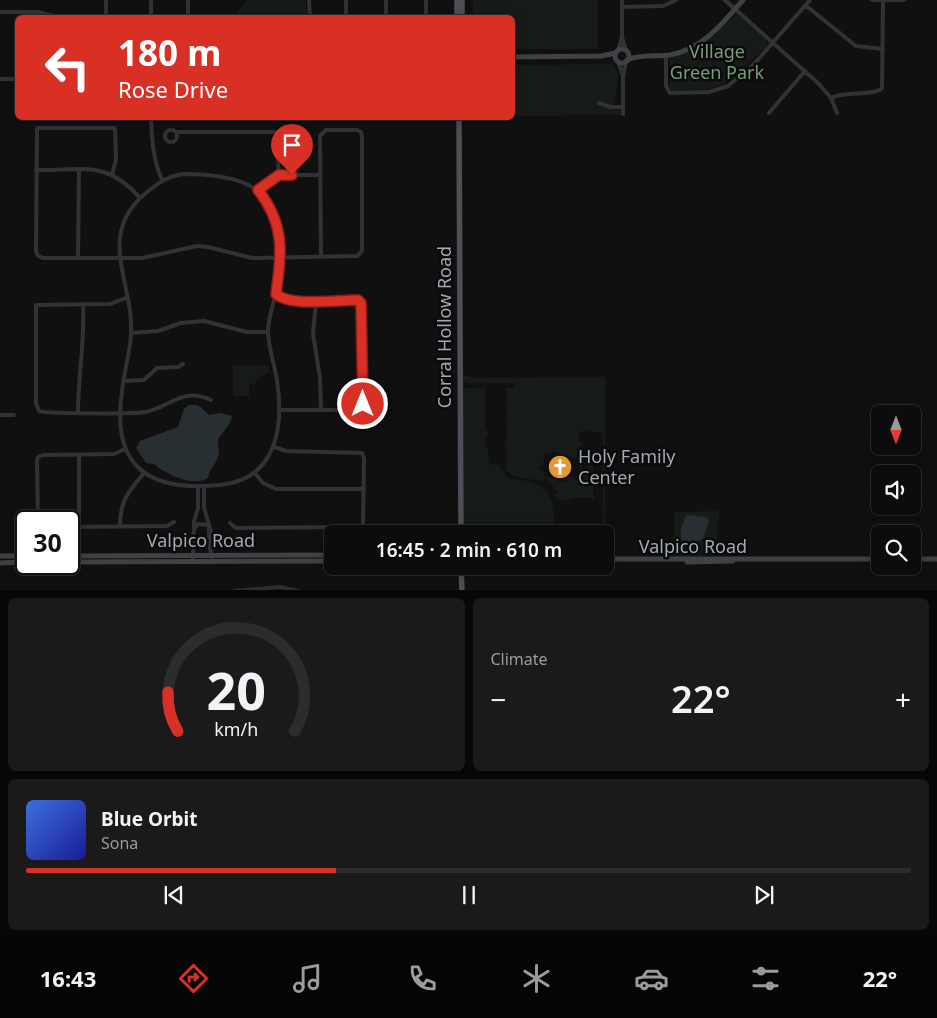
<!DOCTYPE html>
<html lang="en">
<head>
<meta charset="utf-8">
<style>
  body { margin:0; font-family:"Noto Sans",sans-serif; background:#1a1a1b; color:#f1f3f6; height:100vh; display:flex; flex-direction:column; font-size:19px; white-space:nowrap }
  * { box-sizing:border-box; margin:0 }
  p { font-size:16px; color:#9a9b9d }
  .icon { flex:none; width:28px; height:28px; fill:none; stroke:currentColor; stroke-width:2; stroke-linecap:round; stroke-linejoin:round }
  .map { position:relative; height:590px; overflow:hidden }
  .side { display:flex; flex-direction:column; gap:8px; padding:8px; background:#070707; flex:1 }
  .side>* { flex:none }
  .guide { position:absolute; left:15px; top:15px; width:500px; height:105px; border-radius:8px; box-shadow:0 2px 12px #0003,0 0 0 1px #2c2c2e; background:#d93025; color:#fff; overflow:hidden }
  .needle { width:32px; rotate:180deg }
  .fabs { position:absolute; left:871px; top:405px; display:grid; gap:10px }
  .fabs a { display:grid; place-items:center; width:50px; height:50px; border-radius:8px; background:#0c0c0d; box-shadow:0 2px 12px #0003,0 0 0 1px #2c2c2e; font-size:25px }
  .speed { position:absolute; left:15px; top:510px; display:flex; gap:10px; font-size:25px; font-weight:700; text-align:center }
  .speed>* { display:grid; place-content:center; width:65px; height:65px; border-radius:50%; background:#0c0c0d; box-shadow:0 2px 12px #0003,0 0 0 1px #2c2c2e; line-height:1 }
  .speed .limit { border:2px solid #111; border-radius:8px; background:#fff; color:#111 }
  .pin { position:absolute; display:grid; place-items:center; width:42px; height:42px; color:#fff; margin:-51px -21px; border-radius:50% 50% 50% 0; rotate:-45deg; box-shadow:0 0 5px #0007 }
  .pin .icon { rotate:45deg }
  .me { position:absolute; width:55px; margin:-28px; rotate:0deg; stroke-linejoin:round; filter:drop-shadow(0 0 4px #0008) }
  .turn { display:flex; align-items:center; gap:18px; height:105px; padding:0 20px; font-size:22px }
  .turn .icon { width:65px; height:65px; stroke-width:2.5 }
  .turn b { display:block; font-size:35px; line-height:42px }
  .big { font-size:38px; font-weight:600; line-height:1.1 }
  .side .card { flex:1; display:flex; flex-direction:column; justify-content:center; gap:8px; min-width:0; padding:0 18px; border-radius:8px; background:#1a1a1b }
  .side .dial { align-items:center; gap:0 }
  .dial svg { height:130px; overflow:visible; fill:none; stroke:#2c2c2e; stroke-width:7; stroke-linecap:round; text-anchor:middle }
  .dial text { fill:#f1f3f6; stroke:none }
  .song { display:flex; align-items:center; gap:15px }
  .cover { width:60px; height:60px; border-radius:8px; background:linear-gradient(135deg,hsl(220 70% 55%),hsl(240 70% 35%)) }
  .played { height:5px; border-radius:2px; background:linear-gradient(90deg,#d93025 35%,#2c2c2e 35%) }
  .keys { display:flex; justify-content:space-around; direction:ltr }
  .heat { display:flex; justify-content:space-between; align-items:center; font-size:28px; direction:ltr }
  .side .tiles { flex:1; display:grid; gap:8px; grid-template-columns:1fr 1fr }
  .card:last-child { grid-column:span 2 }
  .trip { position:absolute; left:324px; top:525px; width:290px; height:50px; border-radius:8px; background:#0c0c0d; box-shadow:0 2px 12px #0003,0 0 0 1px #2c2c2e; font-weight:600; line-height:50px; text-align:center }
  .tabs { display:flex; height:80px; justify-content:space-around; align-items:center; background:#050505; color:#9a9b9d }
  .tabs .icon { width:35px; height:35px }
  .tabs .selected { color:#d93025 }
  .tabs b { font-size:22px; color:#f1f3f6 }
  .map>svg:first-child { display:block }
</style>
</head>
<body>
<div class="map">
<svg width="937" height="591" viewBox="0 0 937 591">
  <rect width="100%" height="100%" fill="#101011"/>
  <path fill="#161b17" d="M248,0h58l1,17h-74z
    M473,0h125v49h-85l-1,-31 -39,-1z
    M736,14l30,24 1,8c-30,25 -33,44 -78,44 -6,0 -13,2 -19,0l-1,-4c4,-13 -1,-21 1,-28l33,-12z
    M612,64c12,8 2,34 2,45l5,1 2,5 -108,1 -1,-51z
    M233,365h35l2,7 -13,7 -1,4 -7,2v11h-16z
    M463,374l9,4 133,-1v181v-24h-3l1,-91 -4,-1 4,-1 -1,-8 -18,-2 -5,2v9l3,1v4h-3v11h3v2l-30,-9 -1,3h-7v7l-5,8 6,4 -1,3 20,6 5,-6 7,4 4,-13 -4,-3 6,2v5h4l1,-12 8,1 -2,3v33l2,4 -3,1v-3h-22l-1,3 -12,-1 -3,-6 4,-2 -13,-13 -3,3c-12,-5 -30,-2 -37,-13l2,-17 -3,-10 3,-1v-18l-3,-2h3v-14l-4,-2h4v-15l-3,-2 10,-1 1,-4h-49l-3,-2z
    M485,387v43l3,1v5l-3,1v10h3l1,14 2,3 8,1 9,13c8,3 15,1 23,4 25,7 23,31 23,52h-91v-144l3,-2z
    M719,511l-4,44 -41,2v-45z"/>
  <path fill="#272f33" d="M189,405h9l11,10 11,-2 12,3 -2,7 -12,16c-1,6 2,12 0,17 -2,9 -9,13 -10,22 -13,8 -32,0 -44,-7 -9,-4 -5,-7 -18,-8l-10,-15 4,-7 38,-14 6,-18z
    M686,515l21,2 2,4 -6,18 -16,7 -6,-1v-17z"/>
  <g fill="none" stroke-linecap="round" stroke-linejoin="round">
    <path stroke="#272f33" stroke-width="4" d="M234,591l46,-4 18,4"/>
    <path stroke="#313235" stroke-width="4" d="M106,0v18
      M151,0v18
      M309,0l1,18
      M386,0v18
      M426,0v18
      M622,0v37l4,14
      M872,0h32
      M805,5l51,41 27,3
      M622,7l41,-1 13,-6
      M735,9l84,75 12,14 6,15
      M0,12h38l23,6
      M188,18v-18
      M346,18v-18
      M618,51l4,-14
      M666,56v30l4,7 39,-1 19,-6 27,-23 55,-63
      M618,62l5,14
      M0,79h18
      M831,98c15,-8 42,-1 51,-10l1,-88
      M599,103l11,4h13
      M769,113l36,-42
      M623,114v-38l3,-15
      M151,118c1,22 2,42 11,62
      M165 136a6 6 0 1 1 12 0a6 6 0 1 1-12 0Z
      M176,132h100l3,43
      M36,170c46,1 70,-11 104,28
      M112,174l4,-14 -1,-32h-78l-1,123 2,5 5,2h99l55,-12 11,1 44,11 105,-2 5,-5v-114l-1,-5 -4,-2h-31l-6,6 1,121
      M182,174c81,0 106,25 96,107 -2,17 -9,32 -10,49 0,17 6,33 9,50 7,47 0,99 -57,105 -72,7 -109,-18 -98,-94 2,-19 8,-38 9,-57 3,-52 -36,-99 15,-141 12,-10 21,-16 36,-19z
      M258,190l21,-15h41
      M78,258l1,-88
      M276,294c15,12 61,6 81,6l4,3 2,5 -2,100 -4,2h-78
      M126,298l-16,6 -74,1v98l3,8c8,3 96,3 107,1 26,-6 36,-25 65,-12
      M316,301l-3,33 7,44 1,32
      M131,333l27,-2 23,-8 23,-2 43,11h21
      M123,381l21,-1 13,-12 21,-1 5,-3
      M78,412c0,-36 7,-71 5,-108
      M0,415h14
      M79,455v72
      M255,473l8,10 13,6h88
      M204,486v22l7,23 -2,13 3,13
      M38,521l-1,-60 1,-4 5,-2 71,-1 11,-5
      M230,523l6,5 123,-1 4,-2 1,-67 -2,-5 -76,-2 -12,-4
      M120,526c0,-25 8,-34 24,-53
      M69,527l98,-1 7,-4
      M194,529l4,-5 11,1v19
      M193,558l1,-36 4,-14v-22"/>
    <path stroke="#313235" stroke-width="4.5" d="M725,0l10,9"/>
    <path stroke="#3f4145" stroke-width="5" d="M615 56a7 7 0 1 1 14 0a7 7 0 1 1-14 0Z
      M512,57l89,-1 15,-3
      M627,60c14,-6 29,-3 43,-5 33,-6 52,-31 73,-55
      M0,556h26
      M69,556l263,-1
      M605,559h275
      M912,559h25
      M69,562l263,-1
      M687,562l46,-1
      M0,563l26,-1"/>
    <path stroke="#4d4f54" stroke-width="5.5" d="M457,0v18
      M462,0v18
      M459,118l2,416
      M461,566l1,25"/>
  </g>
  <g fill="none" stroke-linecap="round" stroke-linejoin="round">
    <g stroke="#8d1f18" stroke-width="12">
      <path id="route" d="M292,175h-13l-21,15c27,34 24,63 18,104 15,13 61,6 82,6l3,3 2,101"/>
    </g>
    <use href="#route" stroke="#d93025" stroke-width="9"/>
  </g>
  <defs>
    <g id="church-disc" transform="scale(1.25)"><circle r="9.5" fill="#e59934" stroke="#0b0b0c"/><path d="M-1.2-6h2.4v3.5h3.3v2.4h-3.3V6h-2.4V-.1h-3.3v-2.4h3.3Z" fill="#fff"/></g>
  </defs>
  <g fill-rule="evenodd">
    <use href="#church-disc" x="560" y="467"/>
  </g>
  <g text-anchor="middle" stroke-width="5" stroke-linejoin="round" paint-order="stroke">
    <g font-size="18" fill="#7a9b79" stroke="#0b0b0c">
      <text x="717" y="58">Village<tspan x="717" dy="21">Green Park</tspan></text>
    </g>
    <g font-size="18" fill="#a2a8b1" stroke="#0b0b0c">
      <text transform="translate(445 327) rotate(-90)" y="6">Corral Hollow Road</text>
      <text x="201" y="547">Valpico Road</text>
      <text x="693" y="553">Valpico Road</text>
    </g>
    <g font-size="18" fill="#a2a8b1" stroke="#0b0b0c" text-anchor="start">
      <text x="578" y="463">Holy Family<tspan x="578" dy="21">Center</tspan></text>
    </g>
  </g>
</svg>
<div class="fabs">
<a><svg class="needle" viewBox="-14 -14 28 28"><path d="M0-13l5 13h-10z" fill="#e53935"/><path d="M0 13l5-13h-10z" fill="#9a9b9d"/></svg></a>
<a><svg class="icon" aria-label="sound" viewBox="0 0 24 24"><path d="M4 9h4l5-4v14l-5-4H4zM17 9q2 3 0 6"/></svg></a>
<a><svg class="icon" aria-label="search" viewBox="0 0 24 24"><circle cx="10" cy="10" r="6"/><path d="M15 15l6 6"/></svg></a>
</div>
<div class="speed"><div class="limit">30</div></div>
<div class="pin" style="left:292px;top:175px;background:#d93025"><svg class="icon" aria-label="arrive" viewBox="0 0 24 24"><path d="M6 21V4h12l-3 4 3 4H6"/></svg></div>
<svg class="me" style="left:363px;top:404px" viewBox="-20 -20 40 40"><circle r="17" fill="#d93025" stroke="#fff" stroke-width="3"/><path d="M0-11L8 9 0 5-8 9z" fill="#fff"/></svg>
<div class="trip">16:45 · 2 min · 610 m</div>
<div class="guide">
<div class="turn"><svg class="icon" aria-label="left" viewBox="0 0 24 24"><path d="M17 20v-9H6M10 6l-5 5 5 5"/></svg><div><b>180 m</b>Rose Drive</div></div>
</div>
</div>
<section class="side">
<div class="tiles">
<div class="card dial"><svg viewBox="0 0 100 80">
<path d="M14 69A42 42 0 1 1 86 69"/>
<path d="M14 69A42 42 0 0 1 8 45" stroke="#d93025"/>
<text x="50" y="56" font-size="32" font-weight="700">20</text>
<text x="50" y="72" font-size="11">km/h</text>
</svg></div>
<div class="card"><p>Climate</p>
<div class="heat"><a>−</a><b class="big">22°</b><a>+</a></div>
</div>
<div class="card">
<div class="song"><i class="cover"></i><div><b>Blue Orbit</b><p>Sona</p></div></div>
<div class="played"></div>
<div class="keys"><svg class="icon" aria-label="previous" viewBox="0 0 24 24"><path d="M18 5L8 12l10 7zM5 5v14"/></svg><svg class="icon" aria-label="pause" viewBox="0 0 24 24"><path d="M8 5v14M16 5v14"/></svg><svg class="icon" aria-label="next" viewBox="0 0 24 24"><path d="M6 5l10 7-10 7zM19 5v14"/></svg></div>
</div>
</div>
</section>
<nav class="tabs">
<b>16:43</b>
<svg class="icon selected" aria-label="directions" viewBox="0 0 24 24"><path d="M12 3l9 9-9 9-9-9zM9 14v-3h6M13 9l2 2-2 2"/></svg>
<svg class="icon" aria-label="music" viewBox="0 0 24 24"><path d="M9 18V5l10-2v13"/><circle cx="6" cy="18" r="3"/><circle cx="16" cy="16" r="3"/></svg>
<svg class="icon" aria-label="phone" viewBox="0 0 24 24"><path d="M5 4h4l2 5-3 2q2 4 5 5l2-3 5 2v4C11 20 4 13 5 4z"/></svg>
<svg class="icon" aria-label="climate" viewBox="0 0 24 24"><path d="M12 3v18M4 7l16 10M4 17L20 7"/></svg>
<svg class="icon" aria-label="car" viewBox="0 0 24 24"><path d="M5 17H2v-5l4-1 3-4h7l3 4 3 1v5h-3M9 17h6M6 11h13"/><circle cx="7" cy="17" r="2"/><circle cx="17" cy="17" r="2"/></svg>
<svg class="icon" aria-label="filters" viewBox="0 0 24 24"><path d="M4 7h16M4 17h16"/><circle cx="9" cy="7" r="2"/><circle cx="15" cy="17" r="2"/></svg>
<b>22°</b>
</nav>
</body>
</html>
